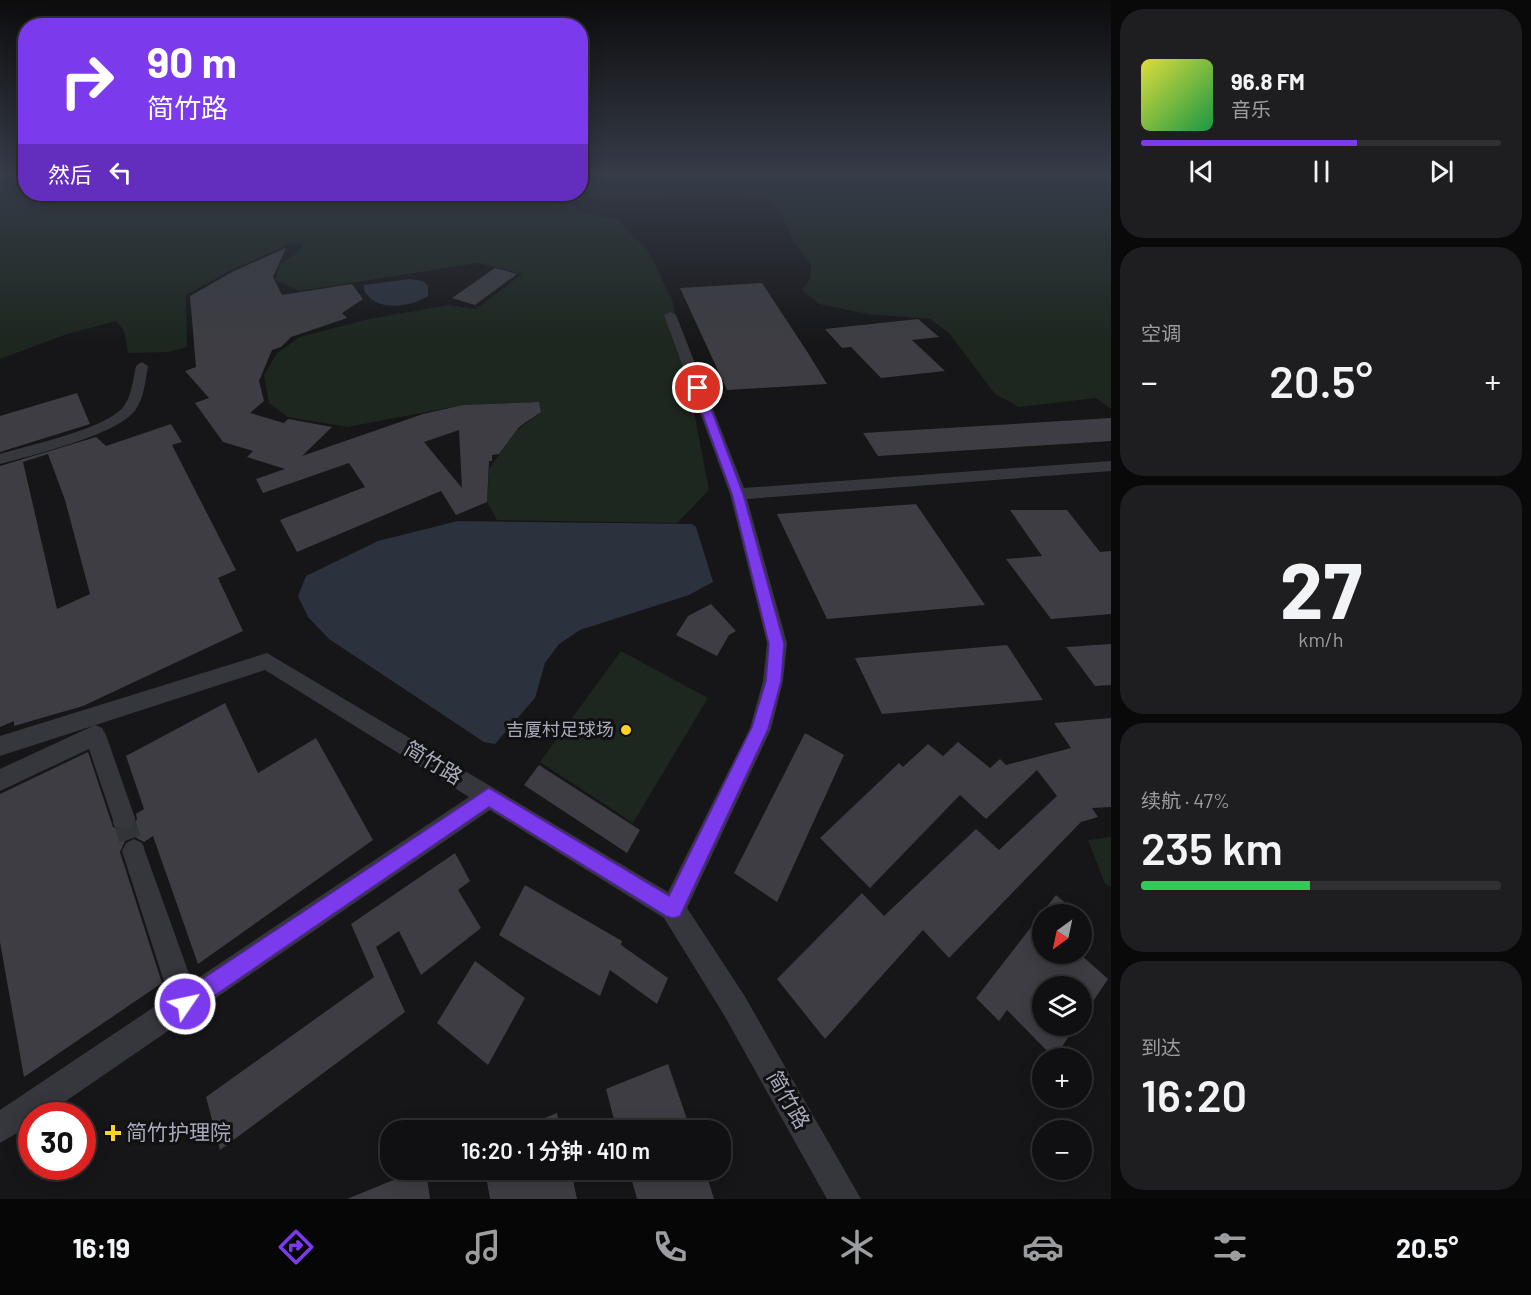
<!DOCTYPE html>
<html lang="zh">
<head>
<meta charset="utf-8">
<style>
  body { margin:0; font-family:Barlow,"Noto Sans SC",sans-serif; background:#1e1e20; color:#f1f3f6; height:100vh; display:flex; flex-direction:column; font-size:22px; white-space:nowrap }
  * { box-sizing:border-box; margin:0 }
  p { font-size:20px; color:#9c9d9f }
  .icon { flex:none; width:33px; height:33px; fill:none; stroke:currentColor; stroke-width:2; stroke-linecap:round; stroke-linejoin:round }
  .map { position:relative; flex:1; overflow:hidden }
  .details { display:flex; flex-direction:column; gap:9px; padding:9px; background:#09090a; width:420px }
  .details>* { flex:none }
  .hud { position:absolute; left:18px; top:18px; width:570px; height:183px; border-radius:24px; box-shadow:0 3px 15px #0003,0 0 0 2px #303032; background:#7c3aed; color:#fff; overflow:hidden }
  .needle { width:39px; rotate:213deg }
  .tools { position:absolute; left:1032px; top:904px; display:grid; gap:12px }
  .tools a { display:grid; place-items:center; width:60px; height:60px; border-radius:50%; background:#101012; box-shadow:0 3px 15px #0003,0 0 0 2px #303032; font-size:30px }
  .speed { position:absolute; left:18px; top:1102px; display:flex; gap:12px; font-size:30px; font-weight:700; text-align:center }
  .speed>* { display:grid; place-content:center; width:78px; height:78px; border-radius:50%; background:#101012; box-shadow:0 3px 15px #0003,0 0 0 2px #303032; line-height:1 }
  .speed .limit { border:9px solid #d22; background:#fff; color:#111 }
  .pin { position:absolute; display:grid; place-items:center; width:51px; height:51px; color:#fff; margin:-26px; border:3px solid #fff; border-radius:50%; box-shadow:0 2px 6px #0007 }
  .me { position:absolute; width:66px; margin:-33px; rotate:56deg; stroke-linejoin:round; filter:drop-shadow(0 0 4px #0008) }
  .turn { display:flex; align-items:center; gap:21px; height:126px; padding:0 30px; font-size:27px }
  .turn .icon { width:78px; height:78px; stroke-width:2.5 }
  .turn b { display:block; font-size:42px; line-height:51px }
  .then { display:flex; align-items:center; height:57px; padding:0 30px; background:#0003; gap:12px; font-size:22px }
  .big { font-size:45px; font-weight:600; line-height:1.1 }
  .details .tile { flex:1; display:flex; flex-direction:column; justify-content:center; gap:9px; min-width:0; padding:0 21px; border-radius:24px; background:#1e1e20 }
  .details .dial { align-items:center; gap:0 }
  .dial b { font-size:78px; line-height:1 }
  .song { display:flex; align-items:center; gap:18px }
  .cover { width:72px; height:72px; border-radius:9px; background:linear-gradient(135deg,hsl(60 70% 55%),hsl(140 70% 35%)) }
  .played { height:6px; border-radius:3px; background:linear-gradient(90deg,#7c3aed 60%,#303032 60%) }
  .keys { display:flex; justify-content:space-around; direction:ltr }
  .heat { display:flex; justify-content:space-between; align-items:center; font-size:33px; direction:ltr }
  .charge { height:9px; border-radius:4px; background:linear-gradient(90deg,#34c759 47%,#303032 0) }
  .trip { position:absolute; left:380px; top:1120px; width:351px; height:60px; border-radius:24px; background:#101012; box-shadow:0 3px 15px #0003,0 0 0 2px #303032; font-weight:600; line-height:60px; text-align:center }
  .tabs { display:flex; height:96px; justify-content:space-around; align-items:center; background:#060607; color:#9c9d9f }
  .tabs .icon { width:42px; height:42px }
  .tabs .current { color:#7c3aed }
  .tabs b { font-size:27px; color:#f1f3f6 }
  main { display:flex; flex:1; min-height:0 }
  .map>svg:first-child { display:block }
</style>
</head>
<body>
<main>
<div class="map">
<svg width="1111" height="1199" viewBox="0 0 1111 1199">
  <rect width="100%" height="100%" fill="#161618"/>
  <path fill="#1d261f" d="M0,175h25l1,19h554l1,-19h530v234l-15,-11 -77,9 -24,-13 -46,-61 -19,-14 -62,-5 -49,-10 -17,-14 8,-11 1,-14 -19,-25 -11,-28 -16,-13 -43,-6 -91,5 -33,-1 -26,5 8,10 38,8 31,32 24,50 36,188 -32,33 -180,-3 -10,-18 2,-33 26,-37 26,-20 -2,-10 -76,3 -115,22 -60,-10 -19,-14 -5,-28 13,-22 23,-16 69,-18 80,-14 27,4 46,-35 -44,-11 -179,28 -24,-11 5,-16 21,-14 1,-6 -10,-1 -62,28 -44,24 1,52 -18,5 -41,1 -4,-22 -8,-10 -49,13 -67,25z
    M621,651l87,47 -75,125 -93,-61z
    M1111,837v50l-6,-3 -17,-44z"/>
  <path fill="#2b323d" d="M410,279l13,2 5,5v10c-19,12 -53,16 -64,-6v-5z
    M458,521l234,3 4,3 17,55 -24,13 -109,35 -21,14 -14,19 -10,35 -40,46 -11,-2 -155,-103 -21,-22 -10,-21 8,-20 72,-35z"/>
  <path fill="#3d3d43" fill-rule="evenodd" d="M286,248l-13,29 9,18 70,-11 11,15 -21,14 5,5 -56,19 -10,10 -9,3 -13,31 5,20 -14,12 34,10 4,-4 44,8 -30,29 121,-42 40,-9 76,-3 2,10 -22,15 -20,27 -7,1v6h-3l-2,41 -31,13 -15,-24 -144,61 -17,-32 85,-33 -16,-24 -86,30 -7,-14 29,-10 -38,-12 6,-6 -30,-9 -28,-39 14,-5 -24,-27 11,-4 -6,-71 44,-25zM459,430l3,58 -38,-46z
    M495,268l22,6 -42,31 -23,-7z
    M762,283l46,70 19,31 -100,6 -47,-102z
    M918,319l21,18 -27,3 33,31 -64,7 -30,-31 -9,1 -17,-19z
    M77,393l13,31 -90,28v-36z
    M1111,418v23l-233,15 -15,-23z
    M171,424l11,18 -10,3 64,125 -18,8 25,53 -160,75 -69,20v-5l-14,6v-261l96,-29 10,9zM48,454l17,46 25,94 -33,15 -34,-147z
    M916,504l69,101 -158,14 -50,-105z
    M1010,510h57l33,42 11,-1v63l-60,5 -45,-60 36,-3z
    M711,604l25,27 -7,4 -12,21 -41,-21 12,-19z
    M1111,644v41l-16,1 -29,-39z
    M1007,645l36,55 -161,14 -27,-56z
    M225,703l33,70 58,-35 57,102 -175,124 -45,-128 -9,6 -9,-5 -10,4 -5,11 42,131 -138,94 -24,-135v-148l88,-42 25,75 11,5 9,-5 4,-8 -1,-5 8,-5 -18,-53z
    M1111,718v89l-19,1 6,9 -17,5 -132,136 -26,-28 -98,109 -48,-60 85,-86 22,23 92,-87 23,21 58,-54 -20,-26 -51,49 -26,-24 -90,93 -50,-50 79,-75 4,4 25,-23 15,12 15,-14 32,26 10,-9 6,6 65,-17 -17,-25z
    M805,733l39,22 -67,147 -43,-29z
    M539,765l101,65 -13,23 -103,-68z
    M455,853l15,28 -12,9 23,38 -60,47 -22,-44 -23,16 29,65 -185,138 -14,-53 168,-120 -23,-53z
    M525,885l97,56 -1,4 47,33 -11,26 -47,-34 -10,26 -101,-61z
    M1056,895l23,20h-37v39h38l28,25 -26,39v-31h-40v39h34l-22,32 -47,-48 -8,11 -23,-23z
    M475,961l50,37 -37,67 -51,-42z
    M668,1064l23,67h-74l-11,-42z
    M557,1113l4,18h-46v-1z
    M418,1170h8l4,29h-83z
    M485,1170h86l6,29h-87z
    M629,1170h76l9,29h-77z"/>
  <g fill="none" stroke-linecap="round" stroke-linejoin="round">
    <path stroke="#333438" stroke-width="22" stroke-dasharray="22 11" stroke-linecap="butt" d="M123,818l11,33"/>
    <path fill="#36363d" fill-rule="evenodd" d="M670,312l6,3 68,173 367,-27v10l-364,28 40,144 -4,38 -12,48 -84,179 57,87 117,204h-34l-103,-184 -60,-97 -174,-108 -446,306h-12v8l-32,19v-33l169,-113 -47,-146 4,-8 8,-4 8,4 50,139 277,-185 -204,-127 -265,86v-20l267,-83 401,239 82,-164 13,-47 4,-38 -37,-149 -66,-179z
      M142,362l6,4c-3,16 -4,36 -16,48 -24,23 -99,41 -132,50v-10c29,-9 107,-25 124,-48 8,-11 9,-27 12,-40z
      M95,725l7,3 4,7 29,83 -4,8 -8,4 -8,-4 -26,-77 -89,42v-22z"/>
  </g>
  <linearGradient id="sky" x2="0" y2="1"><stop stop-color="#0c0c0d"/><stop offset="0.51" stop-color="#363c48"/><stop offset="1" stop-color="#363c48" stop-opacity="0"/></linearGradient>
  <rect width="1111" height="343" fill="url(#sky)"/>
  <path fill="#7c3aed" stroke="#51269a" stroke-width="1.5" d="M698,385l5,3 40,106 41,150 -3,37 -13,48 -88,187 -7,2 -7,-2 -177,-109 -297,204 -7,3 -8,-3 -3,-7 3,-8 312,-208 180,108 83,-169 14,-46 3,-37 -37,-150 -39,-106z"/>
  <g fill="#fed228" stroke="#111113" stroke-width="2">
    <circle cx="626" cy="730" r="6"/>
    <path d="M110 1124h6v6h6v6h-6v6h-6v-6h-6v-6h6z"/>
  </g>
  <g text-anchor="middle" stroke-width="6" stroke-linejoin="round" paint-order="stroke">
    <g font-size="18" fill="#a7aab9" stroke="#111113" text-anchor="end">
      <text x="614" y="736">吉厦村足球场</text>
    </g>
    <g font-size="21" fill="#a7aab9" stroke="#111113">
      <text transform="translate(433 763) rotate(31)" y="7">简竹路</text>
      <text transform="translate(788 1100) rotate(60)" y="7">简竹路</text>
    </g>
    <g font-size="21" fill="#a7aab9" stroke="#111113" text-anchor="start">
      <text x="126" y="1140">简竹护理院</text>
    </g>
  </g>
</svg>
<div class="tools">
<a><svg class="needle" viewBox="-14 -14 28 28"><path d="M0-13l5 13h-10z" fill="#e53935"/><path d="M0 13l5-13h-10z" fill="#9c9d9f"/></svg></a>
<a><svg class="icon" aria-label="layers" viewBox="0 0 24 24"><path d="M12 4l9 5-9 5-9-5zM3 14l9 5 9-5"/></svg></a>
<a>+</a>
<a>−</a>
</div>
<div class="speed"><div class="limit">30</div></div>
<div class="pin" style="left:698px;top:388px;background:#d93025"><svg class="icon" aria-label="arrive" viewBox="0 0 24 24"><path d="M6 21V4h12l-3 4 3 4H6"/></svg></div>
<svg class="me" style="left:185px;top:1004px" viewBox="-20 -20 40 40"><circle r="17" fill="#7c3aed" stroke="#fff" stroke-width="3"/><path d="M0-11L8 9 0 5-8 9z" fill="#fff"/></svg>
<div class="trip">16:20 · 1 分钟 · 410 m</div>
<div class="hud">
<div class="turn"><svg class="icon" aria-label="right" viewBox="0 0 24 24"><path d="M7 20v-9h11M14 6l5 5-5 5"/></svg><div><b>90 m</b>简竹路</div></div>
<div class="then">然后<svg class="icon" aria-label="left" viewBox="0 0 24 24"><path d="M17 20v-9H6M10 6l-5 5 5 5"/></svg></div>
</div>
</div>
<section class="details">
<div class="tile">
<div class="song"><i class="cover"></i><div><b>96.8 FM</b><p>音乐</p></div></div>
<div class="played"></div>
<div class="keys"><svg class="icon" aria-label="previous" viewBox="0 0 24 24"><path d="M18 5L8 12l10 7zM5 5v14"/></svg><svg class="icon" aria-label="pause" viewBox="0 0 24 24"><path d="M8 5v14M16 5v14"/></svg><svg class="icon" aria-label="next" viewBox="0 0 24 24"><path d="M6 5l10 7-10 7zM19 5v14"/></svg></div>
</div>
<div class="tile"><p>空调</p>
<div class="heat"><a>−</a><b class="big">20.5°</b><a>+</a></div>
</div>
<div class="tile dial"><b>27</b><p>km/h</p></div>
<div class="tile"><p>续航 · 47%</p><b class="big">235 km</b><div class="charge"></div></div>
<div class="tile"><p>到达</p><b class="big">16:20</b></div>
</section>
</main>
<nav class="tabs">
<b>16:19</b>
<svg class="icon current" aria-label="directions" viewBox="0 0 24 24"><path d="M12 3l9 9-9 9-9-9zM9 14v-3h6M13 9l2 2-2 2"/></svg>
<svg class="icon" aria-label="music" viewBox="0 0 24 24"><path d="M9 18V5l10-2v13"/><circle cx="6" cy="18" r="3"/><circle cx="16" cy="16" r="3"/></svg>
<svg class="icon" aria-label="phone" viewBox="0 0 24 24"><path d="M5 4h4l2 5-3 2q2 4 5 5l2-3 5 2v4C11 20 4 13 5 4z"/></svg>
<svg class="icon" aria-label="climate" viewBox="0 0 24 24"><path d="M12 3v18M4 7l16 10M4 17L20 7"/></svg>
<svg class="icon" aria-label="car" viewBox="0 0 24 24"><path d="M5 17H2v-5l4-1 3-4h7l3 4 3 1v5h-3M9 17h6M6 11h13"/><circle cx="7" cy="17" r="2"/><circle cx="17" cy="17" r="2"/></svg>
<svg class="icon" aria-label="filters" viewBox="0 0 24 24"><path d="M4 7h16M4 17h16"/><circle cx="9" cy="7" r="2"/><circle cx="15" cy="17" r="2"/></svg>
<b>20.5°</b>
</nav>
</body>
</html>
